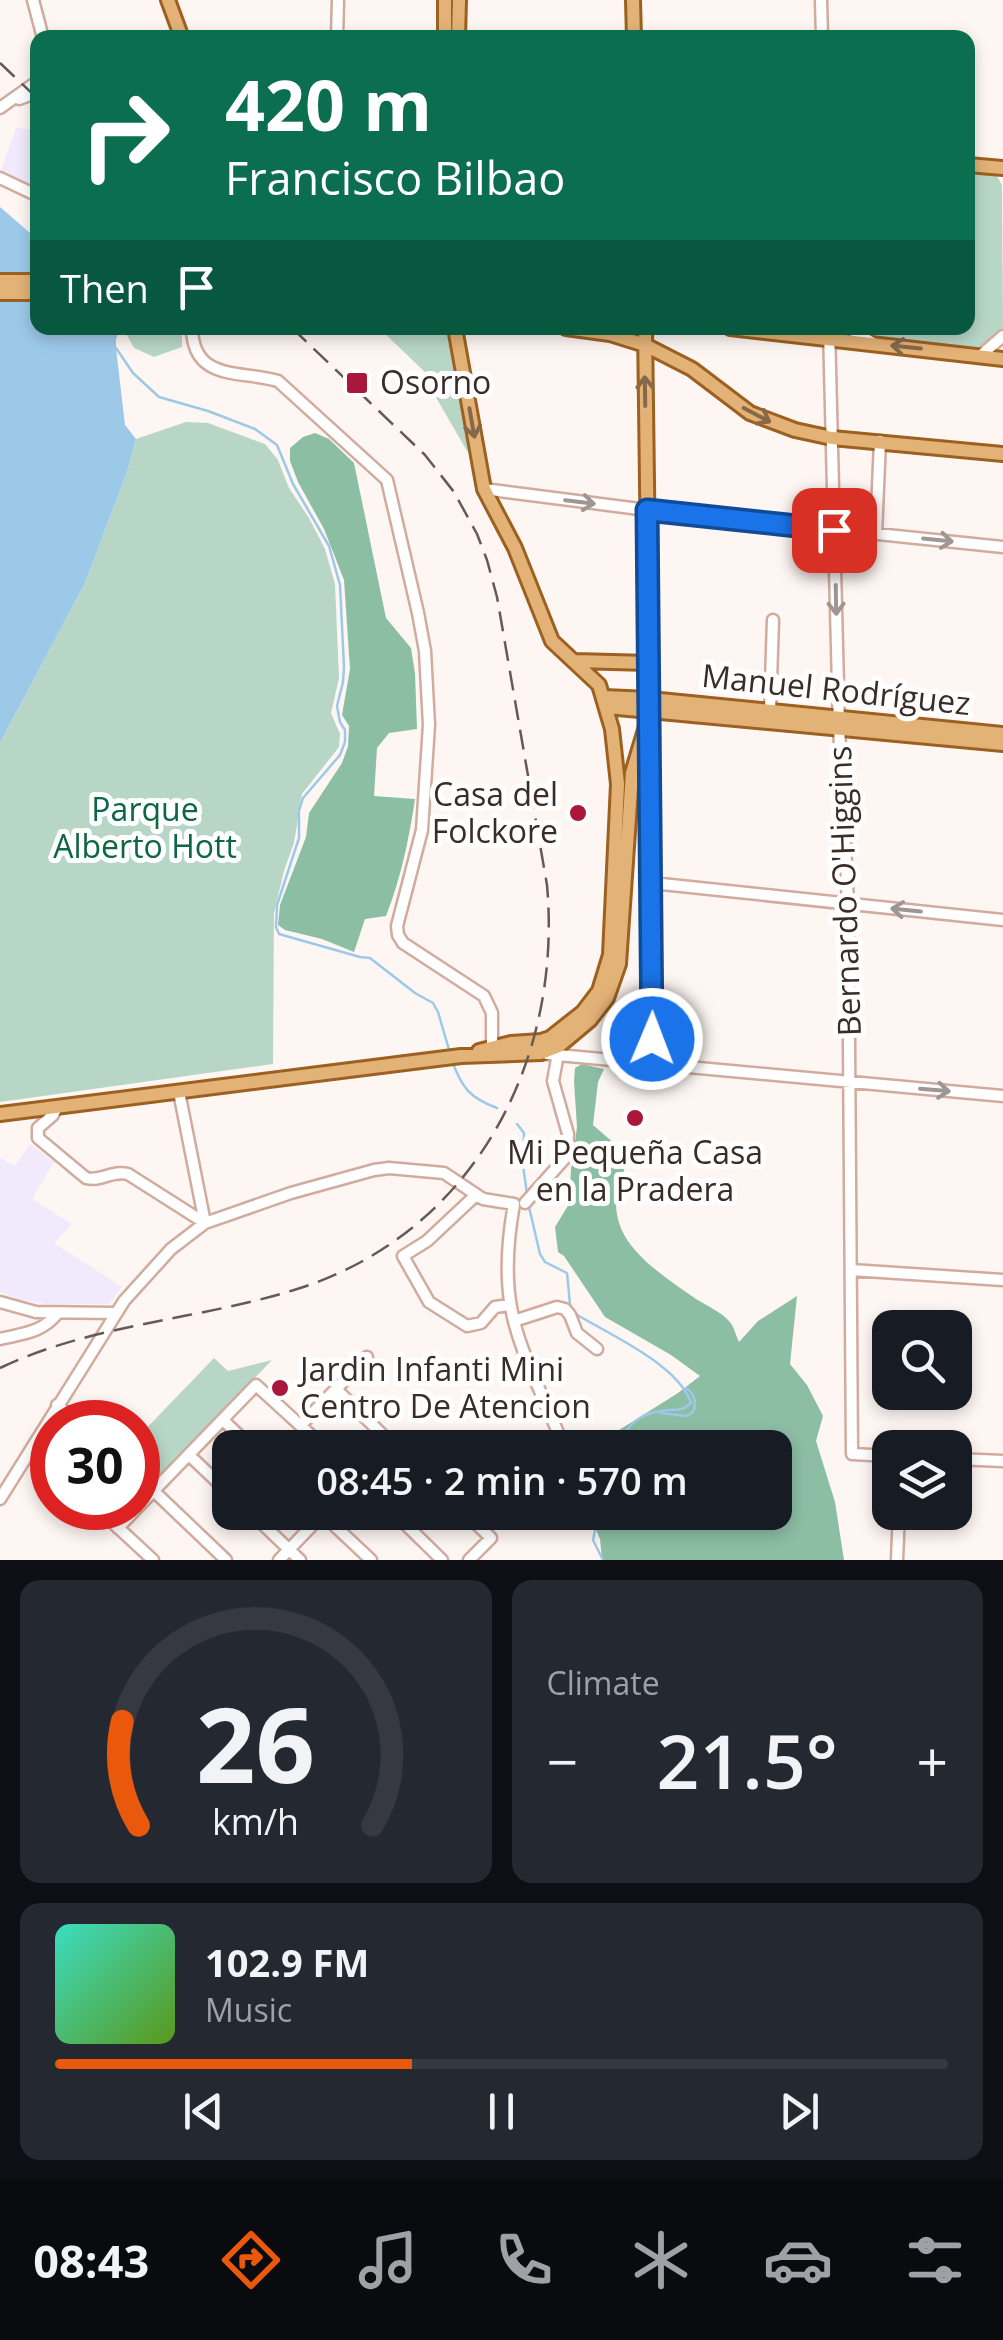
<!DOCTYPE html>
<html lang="en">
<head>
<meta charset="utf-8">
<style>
  body { margin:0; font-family:"Open Sans",sans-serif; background:#242831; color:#f1f3f6; height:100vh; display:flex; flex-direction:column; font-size:38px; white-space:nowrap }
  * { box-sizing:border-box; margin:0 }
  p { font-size:32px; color:#9ea1a6 }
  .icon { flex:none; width:55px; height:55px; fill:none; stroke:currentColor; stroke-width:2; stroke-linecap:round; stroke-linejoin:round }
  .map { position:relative; height:1560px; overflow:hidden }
  .details { display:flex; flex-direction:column; gap:20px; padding:20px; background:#0d0f14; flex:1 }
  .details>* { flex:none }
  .hud { position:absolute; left:30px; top:30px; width:945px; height:305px; border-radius:20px; box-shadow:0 5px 15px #0003; background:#0b6e4f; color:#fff; overflow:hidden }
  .controls { position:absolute; left:872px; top:1310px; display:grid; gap:20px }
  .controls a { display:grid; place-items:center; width:100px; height:100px; border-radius:20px; background:#171b24; box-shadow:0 5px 15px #0003; font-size:50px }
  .speed { position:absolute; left:30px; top:1400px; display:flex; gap:20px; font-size:50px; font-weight:700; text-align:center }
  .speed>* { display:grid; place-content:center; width:130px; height:130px; border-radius:50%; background:#171b24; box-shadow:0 5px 15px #0003; line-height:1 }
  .speed .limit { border:15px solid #d22; background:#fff; color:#111 }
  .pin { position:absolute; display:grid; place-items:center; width:85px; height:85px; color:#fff; margin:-42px; border-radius:20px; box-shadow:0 5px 15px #0006 }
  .me { position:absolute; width:110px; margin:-55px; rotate:1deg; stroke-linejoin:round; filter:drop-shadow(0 0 8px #0008) }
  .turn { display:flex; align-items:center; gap:35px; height:210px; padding:0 30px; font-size:45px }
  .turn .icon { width:130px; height:130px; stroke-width:2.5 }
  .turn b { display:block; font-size:70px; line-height:85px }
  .then { display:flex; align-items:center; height:95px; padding:0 30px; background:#0003; gap:20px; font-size:38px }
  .big { font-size:75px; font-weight:600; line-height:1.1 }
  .details .tile { flex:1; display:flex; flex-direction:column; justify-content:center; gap:15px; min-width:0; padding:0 35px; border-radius:20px; background:#242831 }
  .details .dial { align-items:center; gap:0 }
  .dial svg { height:260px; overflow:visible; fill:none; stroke:#363941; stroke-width:7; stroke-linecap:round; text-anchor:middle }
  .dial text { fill:#f1f3f6; stroke:none }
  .song { display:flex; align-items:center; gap:30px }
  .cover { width:120px; height:120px; border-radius:15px; background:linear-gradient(135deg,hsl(170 70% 55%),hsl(90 70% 35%)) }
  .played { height:10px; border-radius:5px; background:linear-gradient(90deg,#ea580c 40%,#363941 40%) }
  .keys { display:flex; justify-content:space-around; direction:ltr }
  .heat { display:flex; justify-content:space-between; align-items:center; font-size:55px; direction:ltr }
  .details .tiles { flex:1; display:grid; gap:20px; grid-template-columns:1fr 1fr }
  .tile:last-child { grid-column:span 2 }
  .trip { position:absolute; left:212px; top:1430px; width:580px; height:100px; border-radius:20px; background:#171b24; box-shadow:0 5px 15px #0003; font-weight:600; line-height:100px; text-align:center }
  .tabs { display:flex; height:160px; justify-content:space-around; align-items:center; background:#090b0e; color:#9ea1a6 }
  .tabs .icon { width:70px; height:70px }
  .tabs .on { color:#ea580c }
  .tabs b { font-size:45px; color:#f1f3f6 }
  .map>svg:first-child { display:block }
</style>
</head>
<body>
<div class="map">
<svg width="1003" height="1560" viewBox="0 0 1003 1560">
  <rect width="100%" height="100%" fill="#fef6f3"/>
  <path fill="#f0eafc" d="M16,128l21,2v58l-36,-18z
    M30,1144l24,18 -22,37 40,25 -18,19 68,44 -13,17h-65l-26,-5 -18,-7v-134l15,8z"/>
  <path fill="#b8d6c6" d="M968,167l28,7 6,11 1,144 -22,22 -109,-12 -8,-11h104z
    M123,328h59v19l-28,10 -20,-9z
    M379,328h62l8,9 2,8 19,105 -3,1 -37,-64v-10z
    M186,422l22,1 57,21 13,16 11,28 20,30 16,31 10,35 4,94 -8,35 9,21 -1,13 -37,47 -8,49 -10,28 -10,42 -1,151 -273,38v-359l85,-160 42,-111 9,-33z
    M214,1358l14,13 44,-11 -118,123 -16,-15v-31z"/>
  <path fill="#8cbea4" d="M315,433l14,6 25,24 32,155 25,30 4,25 2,56 -28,4 -12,15 -3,48 41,3c-6,40 -14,79 -29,117l-21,3 -11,33 -32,-13 -37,-9 -7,-5 2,-20 26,-68 3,-24 33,-50 6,-17 1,-20 -7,-11 8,-46 -6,-89 -20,-51 -26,-47 -8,-21v-13l13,-11z
    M582,1064l22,5 -6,13 -5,43 22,19h12l5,11c-43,72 9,106 64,144 10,6 25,13 33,22 5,5 7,15 10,21l19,-21 39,-25 -7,68 17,21 16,31 -7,25 19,61 9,58h-242l-2,-21 -11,-26 186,-1v-64l-178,-1 3,-5 78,-49 22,-17 -29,-21 -66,-38 -41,-61 -6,-4 -3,-25 14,-23 2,-35 6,-42 -3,-46 1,-13z"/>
  <path fill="#9dc9e9" d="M0,207l37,32 1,89h80l2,2 -4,9v9l9,77 11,14 -9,33 -42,111 -85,160z"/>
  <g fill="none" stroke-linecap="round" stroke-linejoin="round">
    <path stroke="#9dc9e9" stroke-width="2.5" d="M116,348l17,25 26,24 49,14 47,18 22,16 16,39 36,62 11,39 4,82 -1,15 -6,24 3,16 5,8v12l-5,13 -37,43 -4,13v27l-22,67 -1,22 3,7 81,23 10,1 45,35 18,10 5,9 12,41
      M452,1061c10,27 18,37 45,47
      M517,1124l7,9 -1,32 4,29
      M529,1207l11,47 5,8 22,11 3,31 4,9c34,21 104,51 117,90 -8,7 -12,7 -23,7 -28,2 -40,13 -51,38
      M660,1413l27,3 6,-4c4,-10 2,-18 -7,-24
      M599,1512l-6,28 10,20"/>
    <g stroke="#d1ac9e" stroke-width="15">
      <path id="minor" d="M33,0l10,38
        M821,0l1,38
        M337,38l1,-38
        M19,99l19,-7
        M0,108l38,-27
        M0,178l38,18
        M192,328c1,54 49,42 86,53l109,99 31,133 7,38 4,74 -7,105 -25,96 1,9 5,8 81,53 8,17v35
        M829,328l10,399 9,176 4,551 38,2
        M851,328l2,3 20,12
        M980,356l23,-20
        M484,489l163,21 356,37
        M876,534l4,-93
        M770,711l3,-91
        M648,731l4,152v161l5,21
        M652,883l351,37
        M547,1054l456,42
        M621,1070l23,1 12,-6
        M180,1097l25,126
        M57,1107l-4,8 -15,13v10l48,40c15,4 26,-8 42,-4l77,49
        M476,1195l-49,46 -24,15 26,46 38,24 14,-3 14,-16 15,-2
        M525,1203l41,-46 2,-23 -15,-53 5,-27
        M851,1270l152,10
        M0,1302l36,10 79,1
        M514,1321l43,-14 8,2 5,6 7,18 20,16
        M0,1339c25,-6 41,-6 58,-26
        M336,1389l60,59
        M57,1405l20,17
        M223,1420l29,28
        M301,1425l66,-68
        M189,1455l41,39
        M955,1459l48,2
        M138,1476l88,84
        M0,1499l124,-198 47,-52 34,-26 86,-30 83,-23 15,-2 55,5 39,26 31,5c-6,33 -9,70 -3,103 7,44 37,97 53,141
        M138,1507l118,-122 69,63
        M97,1508l56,52
        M250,1512l50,48
        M320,1512l51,48
        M393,1512l49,48
        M464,1512l27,26 -22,22
        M118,1528l19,-20
        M279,1560l45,-47
        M897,1560l2,-48"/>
    </g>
    <g stroke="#9c6120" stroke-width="18">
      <path id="major" d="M168,0l14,38
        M633,0l1,38
        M445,38v-38
        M458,38l1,-38
        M968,165l35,3
        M0,281h38
        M0,293h38
        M455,328l29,161 31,59 37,93 47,44 13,44 6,55 -8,171 -11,36 -16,21 -33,26 -9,3 -30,2 -32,8
        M566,328l44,6 35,11 47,24 58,44 45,17 37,8 171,16
        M730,328l273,31
        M575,661l74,2
        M604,697l46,2 353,35
        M607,707l396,37
        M0,1114l461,-58 80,-3 18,-7 31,-26 17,-22 12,-34 13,-191 18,-60 -5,-385"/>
    </g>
    <use href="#minor" stroke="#fff" stroke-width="10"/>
    <use href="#major" stroke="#e3b277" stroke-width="12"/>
    <path stroke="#675955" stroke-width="2.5" stroke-dasharray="20 10" stroke-linecap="butt" d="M0,63l38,36
      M0,1368c92,-44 197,-48 294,-78 177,-54 269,-226 253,-405l-50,-288 -10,-37 -10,-26 -23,-42 -29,-37 -133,-127"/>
  </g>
  <defs><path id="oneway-shaft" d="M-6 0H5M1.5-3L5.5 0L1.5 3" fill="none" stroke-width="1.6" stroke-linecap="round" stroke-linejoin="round" transform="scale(2.5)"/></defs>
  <g stroke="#87684b">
    <use href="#oneway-shaft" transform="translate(906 347) rotate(-174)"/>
    <use href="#oneway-shaft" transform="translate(645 391) rotate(-91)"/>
    <use href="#oneway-shaft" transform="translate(757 415) rotate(28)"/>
    <use href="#oneway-shaft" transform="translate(472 423) rotate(80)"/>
  </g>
  <g stroke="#9d9693">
    <use href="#oneway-shaft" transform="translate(580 502) rotate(7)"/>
    <use href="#oneway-shaft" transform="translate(938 540) rotate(6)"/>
    <use href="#oneway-shaft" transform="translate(836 600) rotate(89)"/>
    <use href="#oneway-shaft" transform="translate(906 910) rotate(-174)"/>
    <use href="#oneway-shaft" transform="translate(935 1090) rotate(5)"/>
  </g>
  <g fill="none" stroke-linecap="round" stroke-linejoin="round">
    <g stroke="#114b97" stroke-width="25">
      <path id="route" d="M652,1039l-5,-529 187,20"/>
    </g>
    <use href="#route" stroke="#1a73e8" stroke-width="18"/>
  </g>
  <g fill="#ab163b" stroke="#fff" stroke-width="4">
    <rect x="345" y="371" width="24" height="24" rx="5"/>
    <circle cx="578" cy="813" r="10"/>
    <circle cx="635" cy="1118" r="10"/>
    <circle cx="280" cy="1388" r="10"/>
  </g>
  <g text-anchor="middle" stroke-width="10" stroke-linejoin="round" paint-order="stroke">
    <g font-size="32" fill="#3b2c27" stroke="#fff" text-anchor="start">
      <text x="380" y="394">Osorno</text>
      <text x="558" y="806" text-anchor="end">Casa del<tspan x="558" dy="37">Folckore</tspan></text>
      <text x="635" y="1164" text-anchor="middle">Mi Pequeña Casa<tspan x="635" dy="37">en la Pradera</tspan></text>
      <text x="300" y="1381">Jardin Infanti Mini<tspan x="300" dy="37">Centro De Atencion</tspan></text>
    </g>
    <g font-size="32" fill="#3b2c27" stroke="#fff">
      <text transform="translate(836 690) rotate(6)" y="11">Manuel Rodríguez</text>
      <text transform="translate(845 891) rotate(-92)" y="11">Bernardo O'Higgins</text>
    </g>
    <g font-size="32" fill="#0d6646" stroke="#fff">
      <text x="145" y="821">Parque<tspan x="145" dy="37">Alberto Hott</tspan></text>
    </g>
  </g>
</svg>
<div class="controls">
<a><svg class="icon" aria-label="search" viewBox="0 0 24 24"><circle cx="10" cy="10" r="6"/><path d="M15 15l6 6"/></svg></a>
<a><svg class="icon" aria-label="layers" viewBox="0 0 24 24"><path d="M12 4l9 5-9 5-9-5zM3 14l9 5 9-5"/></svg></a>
</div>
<div class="speed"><div class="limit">30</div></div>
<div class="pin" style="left:834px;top:530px;background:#d93025"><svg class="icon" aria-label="arrive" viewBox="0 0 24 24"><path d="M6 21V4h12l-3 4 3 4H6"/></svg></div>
<svg class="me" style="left:652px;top:1039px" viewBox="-20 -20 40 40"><circle r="17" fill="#1a73e8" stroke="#fff" stroke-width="3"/><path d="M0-11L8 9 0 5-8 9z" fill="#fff"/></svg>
<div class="trip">08:45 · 2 min · 570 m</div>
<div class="hud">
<div class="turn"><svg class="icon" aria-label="right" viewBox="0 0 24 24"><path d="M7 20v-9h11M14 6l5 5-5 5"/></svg><div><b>420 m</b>Francisco Bilbao</div></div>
<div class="then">Then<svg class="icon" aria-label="arrive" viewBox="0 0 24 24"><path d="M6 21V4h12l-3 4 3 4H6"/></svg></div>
</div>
</div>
<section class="details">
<div class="tiles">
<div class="tile dial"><svg viewBox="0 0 100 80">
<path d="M14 69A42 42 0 1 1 86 69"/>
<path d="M14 69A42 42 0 0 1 9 37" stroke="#ea580c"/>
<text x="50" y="56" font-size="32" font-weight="700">26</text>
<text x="50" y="72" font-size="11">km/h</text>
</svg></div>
<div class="tile"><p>Climate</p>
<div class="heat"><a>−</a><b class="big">21.5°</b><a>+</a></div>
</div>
<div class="tile">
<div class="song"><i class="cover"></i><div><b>102.9 FM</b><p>Music</p></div></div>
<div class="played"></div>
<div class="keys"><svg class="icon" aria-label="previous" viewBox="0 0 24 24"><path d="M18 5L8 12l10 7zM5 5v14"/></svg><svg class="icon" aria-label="pause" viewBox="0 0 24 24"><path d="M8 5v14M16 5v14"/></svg><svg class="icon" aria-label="next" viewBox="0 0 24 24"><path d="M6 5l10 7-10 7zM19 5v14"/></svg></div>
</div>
</div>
</section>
<nav class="tabs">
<b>08:43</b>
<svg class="icon on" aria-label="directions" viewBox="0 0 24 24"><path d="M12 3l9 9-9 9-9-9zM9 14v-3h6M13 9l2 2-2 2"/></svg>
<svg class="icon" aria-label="music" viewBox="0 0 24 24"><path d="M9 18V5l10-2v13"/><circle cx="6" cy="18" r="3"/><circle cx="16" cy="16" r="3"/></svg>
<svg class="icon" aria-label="phone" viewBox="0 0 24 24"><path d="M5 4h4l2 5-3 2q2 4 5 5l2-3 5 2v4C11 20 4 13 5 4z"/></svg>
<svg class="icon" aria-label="climate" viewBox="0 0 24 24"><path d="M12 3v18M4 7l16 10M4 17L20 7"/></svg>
<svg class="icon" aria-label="car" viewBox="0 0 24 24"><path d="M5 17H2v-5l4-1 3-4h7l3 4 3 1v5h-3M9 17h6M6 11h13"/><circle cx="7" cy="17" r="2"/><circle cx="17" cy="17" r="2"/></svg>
<svg class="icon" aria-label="filters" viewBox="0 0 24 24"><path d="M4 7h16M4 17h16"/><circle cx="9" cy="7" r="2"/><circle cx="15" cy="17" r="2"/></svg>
</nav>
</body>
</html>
